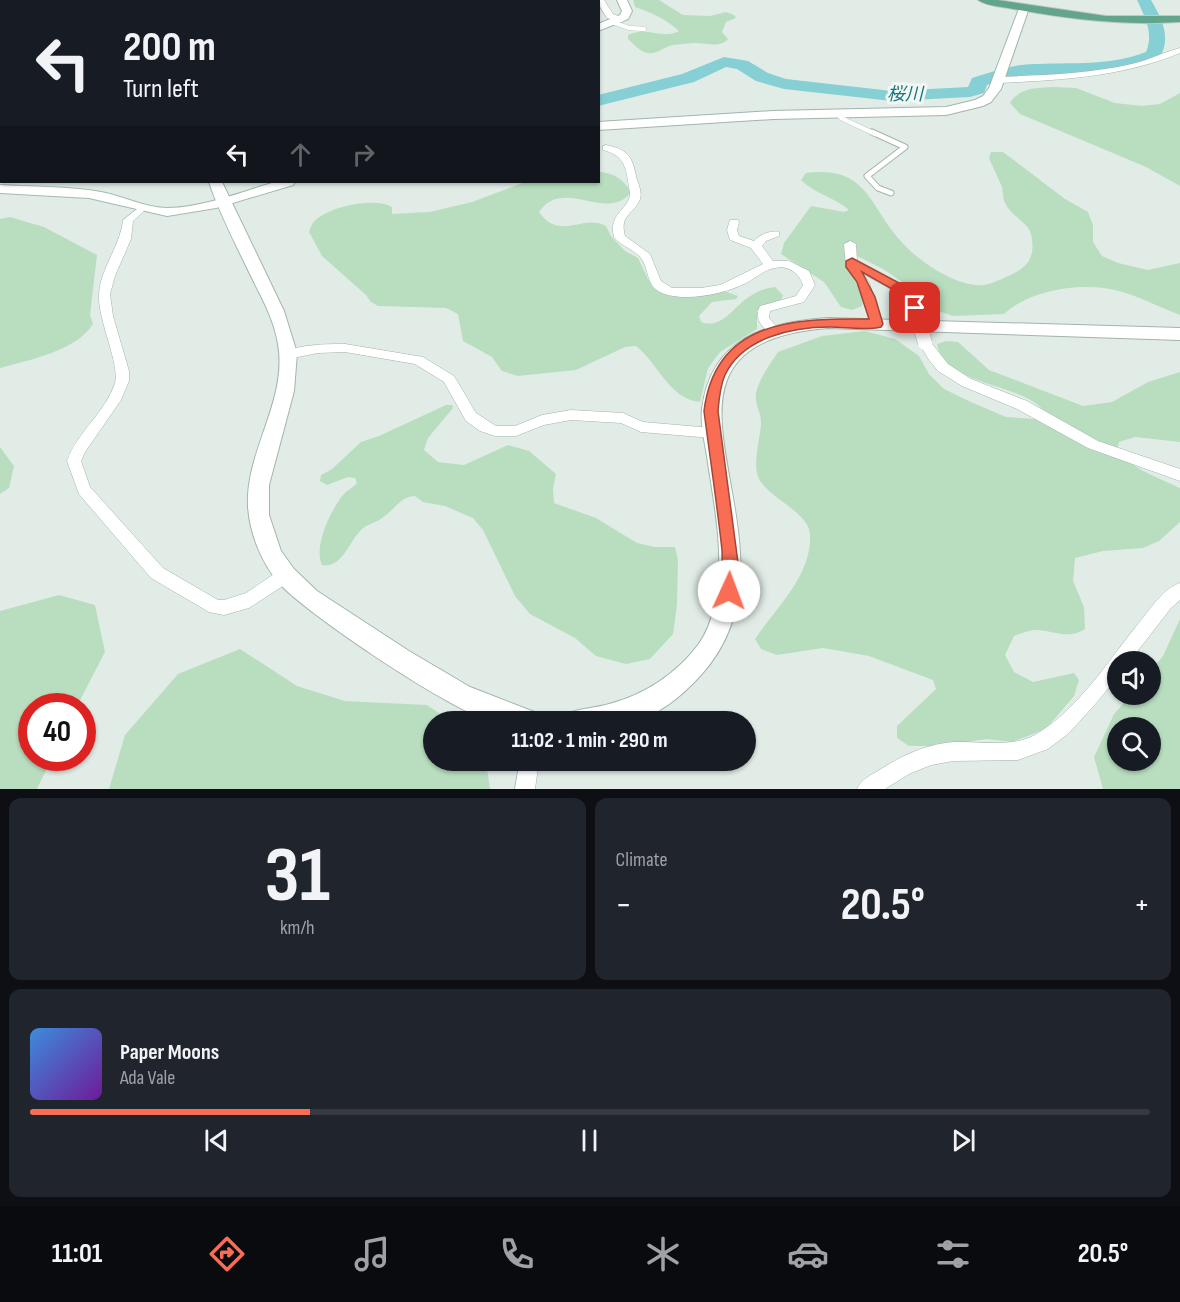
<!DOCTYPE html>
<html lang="en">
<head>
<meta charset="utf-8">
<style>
  body { margin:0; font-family:"Sofia Sans Condensed","Noto Sans JP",sans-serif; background:#20242c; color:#f1f3f6; height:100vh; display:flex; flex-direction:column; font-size:22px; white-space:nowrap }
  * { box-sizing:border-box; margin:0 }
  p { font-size:20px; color:#9ea1a6 }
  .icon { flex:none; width:33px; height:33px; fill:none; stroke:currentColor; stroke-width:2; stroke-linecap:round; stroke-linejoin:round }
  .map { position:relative; height:789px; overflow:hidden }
  .sheet { display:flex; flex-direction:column; gap:9px; padding:9px; background:#0d0f14; flex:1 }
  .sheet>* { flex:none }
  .top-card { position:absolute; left:0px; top:0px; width:600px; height:183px; box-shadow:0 2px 4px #0004; background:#171b24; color:#f1f3f6; overflow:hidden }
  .tools { position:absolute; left:1107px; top:651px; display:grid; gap:12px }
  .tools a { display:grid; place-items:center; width:54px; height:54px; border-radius:50%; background:#171b24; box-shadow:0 2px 4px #0004; font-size:30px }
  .speed { position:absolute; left:18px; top:693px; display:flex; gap:12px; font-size:30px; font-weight:700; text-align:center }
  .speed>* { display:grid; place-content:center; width:78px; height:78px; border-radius:50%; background:#171b24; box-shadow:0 2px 4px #0004; line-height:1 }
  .speed .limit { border:9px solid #d22; background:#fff; color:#111 }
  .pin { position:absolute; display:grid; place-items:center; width:51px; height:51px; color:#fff; margin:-26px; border-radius:12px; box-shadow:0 3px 9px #0006 }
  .me { position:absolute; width:66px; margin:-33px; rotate:2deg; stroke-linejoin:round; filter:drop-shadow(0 0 4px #0008) }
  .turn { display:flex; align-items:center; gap:21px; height:126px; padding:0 24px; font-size:27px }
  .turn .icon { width:78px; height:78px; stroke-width:2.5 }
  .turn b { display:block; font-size:42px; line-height:51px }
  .lanes { display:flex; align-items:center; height:57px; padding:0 24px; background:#0003; justify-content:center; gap:30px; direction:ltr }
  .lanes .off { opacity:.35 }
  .big { font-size:45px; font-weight:700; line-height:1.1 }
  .sheet .widget { flex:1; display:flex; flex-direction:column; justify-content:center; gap:9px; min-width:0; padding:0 21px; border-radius:12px; background:#20242c }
  .sheet .dial { align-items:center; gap:0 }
  .dial b { font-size:78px; line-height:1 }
  .song { display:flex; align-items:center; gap:18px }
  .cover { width:72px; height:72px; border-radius:9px; background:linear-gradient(135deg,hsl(210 70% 55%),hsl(280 70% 35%)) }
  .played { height:6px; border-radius:3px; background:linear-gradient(90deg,#f86d53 25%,#363941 25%) }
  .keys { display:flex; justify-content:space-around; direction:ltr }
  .heat { display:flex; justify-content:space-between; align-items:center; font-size:33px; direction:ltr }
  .sheet .tiles { flex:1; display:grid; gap:9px; grid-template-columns:1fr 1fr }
  .widget:last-child { grid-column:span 2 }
  .trip { position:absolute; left:423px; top:711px; width:333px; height:60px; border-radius:30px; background:#171b24; box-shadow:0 2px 4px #0004; font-weight:700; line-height:60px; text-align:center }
  .tab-bar { display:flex; height:96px; justify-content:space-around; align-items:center; background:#090b0e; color:#9ea1a6 }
  .tab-bar .icon { width:42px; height:42px }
  .tab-bar .selected { color:#f86d53 }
  .tab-bar b { font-size:27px; color:#f1f3f6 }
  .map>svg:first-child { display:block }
</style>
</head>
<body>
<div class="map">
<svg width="1180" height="789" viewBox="0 0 1180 789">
  <rect width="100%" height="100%" fill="#e1ece6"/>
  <path fill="#b8debf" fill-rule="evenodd" d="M633,0h26l24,15 27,1 16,-4 8,3 2,3 -10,4 -4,10 6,7c-8,10 -24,3 -36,4 -6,1 -13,1 -19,2 -10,2 -16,10 -26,8 -8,-2 -13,-9 -19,-14v-4c19,-9 34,5 51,-4 -13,-12 -27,-18 -44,-24z
    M1054,87l22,1 39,15 27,3 18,-2 20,-11v93l-34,-19 -126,-53 -10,-11c10,-16 27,-15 44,-16z
    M991,152h12l62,47 23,13 5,13v17l9,14 16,7 30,7 32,-7v52c-21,-8 -43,-20 -65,-25 -34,-8 -86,0 -111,24l-51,2 -20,-7 -13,-8 -9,-13 -28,-19 -28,-14h-9l2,15 16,25 -2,11 -10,4 -11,-3 -17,-25 -43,-28 3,-11 27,-37 33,6 5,-2c-15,-13 -34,-16 -48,-30l5,-7c59,-8 62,29 92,65 17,21 58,50 86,47 7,-1 16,-5 22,-8 17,-7 29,-16 26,-36 0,-4 -1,-9 -4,-13 -7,-9 -19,-15 -24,-27 -1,-4 -1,-9 -2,-14 -4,-10 -9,-19 -13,-29z
    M599,172c15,1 24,7 32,20 -24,32 -67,-16 -92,20 21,30 44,1 67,14l5,10 14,15 13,7 10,21 8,9 24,7 19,1 25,-5 14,5 -2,3 -24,3 -13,14 2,6c21,8 33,-16 48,-25 8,-6 17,-9 26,-10l8,8 -2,5 -24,10v19l-37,23 -12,16 -8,34c-31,-3 -42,-39 -64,-56l-11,1 -49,23 -58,6 -16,-5 -10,-14 -29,-16 -5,-27 -12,-6 -68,-2 -7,-4 -5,-7 -44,-39 -13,-24c2,-5 3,-10 8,-13 15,-13 58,-22 75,-12v7l38,-2 42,-10 53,-20h73z
    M10,217l34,10 53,28 -7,60 3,9c-17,27 -64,36 -93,44v-149z
    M865,331l30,8 24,17 10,18 15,15 27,13 35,15 29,2 11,-5c-20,-32 -103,-27 -109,-70l9,-3 12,1 31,28 94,36 29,-4 36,-20 32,-10v70l-45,-5 -16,5 -2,7c14,20 42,29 63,39v34l-21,19 -16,7 -40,3 -28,7 -2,23 11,26 1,22c-19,12 -32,0 -52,1 -6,1 -13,4 -19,6l-9,19 9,17 19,10 41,-9 5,7 -5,16 -28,33 -34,13 -25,-3 -50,7h-28l-12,-8v-12l39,-37 -3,-9 -64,-24 -46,-8 -46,7 -16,-6 -6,-10c21,-31 57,-64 55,-104 0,-22 -40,-36 -51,-56 -7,-13 1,-40 2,-55 1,-10 -7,-21 -5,-31 3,-14 14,-29 22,-41l44,-16z
    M446,405h6l1,3 -25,30 -4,12 14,12 26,3 44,-20 21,6 27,23 -3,14 1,15 42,15 41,25 18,4h20l3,13 -1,45 -4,29 -23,25 -24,5 -30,-8 -21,-18 -45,-24 -15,-18 -32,-66 -10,-12 -28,-12 -22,-4 -8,-6c-16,1 -21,15 -33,22 -7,5 -15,6 -21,12 -11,10 -19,39 -39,35 -9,-19 9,-55 21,-70 4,-5 10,-7 14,-12l-2,-5 -7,-1 -21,8 -7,-4 1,-6 11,-6 29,-27 18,-6z
    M0,447l14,19 -5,22 -9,6z
    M59,595l36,10 10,47 -28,54h-45v52h20l-15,31h-37v-178z
    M1180,619v170h-77l-9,-32 20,-43 17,-19 19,-1 1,-23 12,-15zM1118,728h32v32h-32z
    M240,649l57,37 48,15 82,4 24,16 -17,1v38l52,1 4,28h-381l16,-54 53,-61z"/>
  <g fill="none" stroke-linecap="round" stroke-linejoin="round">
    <path fill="#86cfd4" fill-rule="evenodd" d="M1137,0h14c11,19 21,38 8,59 -16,6 -32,11 -49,13 -42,5 -83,-2 -123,13l-3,8 -14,4 -78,4 -108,-12 -28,-8 -19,-12 -11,-2 -32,15 -96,24v-11l84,-21 42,-17 24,4 20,12 18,6 106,12 76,-4 4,-9c16,-5 32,-11 49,-13 43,-4 84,3 125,-13 8,-19 -1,-35 -9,-52z
      M0,151h2v12h-2z"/>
    <g stroke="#a3b4ad" stroke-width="5">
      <path id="service-far1" d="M615,23l14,5 15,1
        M838,114l3,4 34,16"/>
    </g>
    <g stroke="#a3b4ad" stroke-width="7">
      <path id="service" d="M872,132l33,15 -38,29 11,12 13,5"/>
    </g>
    <g stroke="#a3b4ad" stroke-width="1">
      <path id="minor" d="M596,0h8l9,14 10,4v4l-16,-4z
        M1180,48v5c-58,24 -119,27 -181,30l-4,-3 4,-3c45,-2 90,-3 133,-13 17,-4 32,-12 48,-16z
        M606,145c24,5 26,12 31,35 2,5 5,13 3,19 -6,16 -21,15 -15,37l25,18 11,27 11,7h29l19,-3 43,-21 -12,-16 -21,-8 -3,-10 3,-10h8l1,2 -2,8 2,6 15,5c5,-6 16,-11 25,-9v4l-13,5 -4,5 11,15h16l20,10 6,14 -11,17 -34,9 -1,7 11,13 -2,3h-8c-9,-9 -16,-15 -10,-28l36,-10 7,-11c-4,-12 -15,-20 -28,-17 -11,2 -20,10 -29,15 -21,11 -64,20 -86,9 -13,-7 -11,-20 -17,-31 -6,-11 -21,-14 -29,-24 -6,-25 16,-27 16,-44 -4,-23 -3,-37 -27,-43v-4z
        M142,205l5,3 -14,13 -2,18 -16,37 -5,18 3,22 16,55v10l-8,19 -36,52 -4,9 9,26 73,81 55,32h6l22,-7 34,-23 6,-2 6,2 2,5 -2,5 -43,28 -25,7 -15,-3 -58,-34 -72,-84 -12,-33c10,-29 39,-49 48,-78 5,-18 -16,-61 -16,-85 -1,-27 21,-50 24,-78z
        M850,241l6,3 1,17 45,24 17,20 2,3 -2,3h-8l-17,-20 -32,-18 7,9 13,42 -2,3h-8l-15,-45 -11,-15 -2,-23z
        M925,339l4,1 19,24 23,15 56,22 71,40 82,28v12l-92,-33 -71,-39 -55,-23 -24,-15 -9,-11 -10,-17z
        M345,344l78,13 31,19 22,37 20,13h19l27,-11 29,-5 52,3 20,9 69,6 5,1 2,4 -2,4 -5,1 -71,-6 -20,-9 -50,-3 -27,5 -28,11h-21l-15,-5 -14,-10 -22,-39 -29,-18 -70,-12 -27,1 -30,6 -6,-4c10,-11 48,-11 63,-11z
        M1180,583v17l-9,8 -42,54h-11v14l-20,25 -29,32 -21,16 -30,11 -65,1 -22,4 -22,9 -24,15h-28c4,-10 15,-14 24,-20 22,-14 46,-25 73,-27 26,-1 57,6 81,-7 41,-23 74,-75 103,-111 12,-14 24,-35 42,-41z
        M520,760h19l-4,29h-20z"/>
    </g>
    <g stroke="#a3b4ad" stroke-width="2">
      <path id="tertiary" d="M1020,6l9,2 -28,81 -10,13 -8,4 -37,9 -173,4 -175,11v-8l175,-11 173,-4 29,-7 8,-4 6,-8z
        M0,100h2v8h-2z
        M209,182h13l62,129 13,42 -3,38 -25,94v30l12,36 13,18 23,22 92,60 61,36 67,26 3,9c-15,0 -31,1 -45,0 -36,-5 -193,-111 -217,-140 -17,-21 -28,-48 -30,-75 -3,-56 40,-106 30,-163 -4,-26 -18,-49 -29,-72 -14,-29 -30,-60 -40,-90z
        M828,318l352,10v12l-352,-12c-161,13 -93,120 -88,225 3,45 -8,88 -39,122 -17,19 -45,43 -71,47 -21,3 -44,0 -64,0l3,-9c13,-5 27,-5 40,-9 35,-9 67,-30 89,-59 9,-12 14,-27 17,-42 10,-46 0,-94 -7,-140 -2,-16 -8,-37 -6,-54 9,-71 64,-87 126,-91z"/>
    </g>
    <g stroke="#a1bbb0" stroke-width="2">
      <path id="secondary" d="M617,0h10l5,11 -4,8 -30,12v-7l22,-9 2,-4z
        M275,182h20l-2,3 -77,23 -49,8 -78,-18 -89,-5v-8c34,2 68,1 101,7 22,4 44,16 67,16 36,-1 73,-16 107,-26z"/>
    </g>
    <g stroke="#c1c9c6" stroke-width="2">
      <path id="primary" d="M978,0h20l108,16h74v6c-57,4 -111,-3 -167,-13 -10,-2 -27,-3 -35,-9z"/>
    </g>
    <use href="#service-far1" stroke="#fff" stroke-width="4.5"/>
    <use href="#service" stroke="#fff" stroke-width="5"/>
    <use href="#minor" fill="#fff" fill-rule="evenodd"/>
    <use href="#tertiary" fill="#fff" fill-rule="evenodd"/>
    <use href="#secondary" fill="#fff" fill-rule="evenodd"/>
    <use href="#primary" fill="#63a48d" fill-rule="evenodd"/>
    <g stroke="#a3b4ad" stroke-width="15" stroke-linecap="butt">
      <path id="minor-bridge" d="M915,308l10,35"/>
    </g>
    <use href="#minor-bridge" stroke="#fff" stroke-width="14"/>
  </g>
  <path fill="#f86d53" stroke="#a14736" stroke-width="1.5" d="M852,258l51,27 18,23 -2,2h-9l-16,-20 -32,-18 13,25 8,27 -2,3c-16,4 -35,0 -51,0 -37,0 -87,10 -105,48 -5,11 -6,24 -7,36l22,167 -5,18 -6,2 -6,-2c-3,-7 0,-35 -1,-46 -5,-46 -12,-92 -18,-139 11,-91 90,-93 165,-92l-12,-37 -11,-15v-6z"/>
  <g text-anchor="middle" stroke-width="6" stroke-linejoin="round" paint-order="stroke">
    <g font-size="18" font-style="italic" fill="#18747c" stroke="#f1f8f4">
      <text x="905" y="100">桜川</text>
    </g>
  </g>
</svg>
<div class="tools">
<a><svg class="icon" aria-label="sound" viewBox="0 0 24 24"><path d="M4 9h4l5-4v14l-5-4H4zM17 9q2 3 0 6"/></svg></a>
<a><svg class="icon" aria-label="search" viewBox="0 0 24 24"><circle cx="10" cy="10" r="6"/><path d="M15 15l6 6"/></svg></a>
</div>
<div class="speed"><div class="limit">40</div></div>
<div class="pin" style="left:915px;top:308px;background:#d93025"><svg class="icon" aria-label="arrive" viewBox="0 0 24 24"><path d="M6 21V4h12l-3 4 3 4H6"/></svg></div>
<svg class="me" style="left:729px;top:591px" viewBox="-20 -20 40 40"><circle r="19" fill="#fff"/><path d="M0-13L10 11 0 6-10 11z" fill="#f86d53"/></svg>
<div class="trip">11:02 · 1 min · 290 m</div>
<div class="top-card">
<div class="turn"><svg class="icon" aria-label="left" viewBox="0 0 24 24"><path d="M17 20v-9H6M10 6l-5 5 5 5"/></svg><div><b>200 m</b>Turn left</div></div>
<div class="lanes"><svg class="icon" aria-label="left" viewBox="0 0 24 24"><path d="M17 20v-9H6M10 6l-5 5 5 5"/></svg><svg class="icon off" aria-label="ahead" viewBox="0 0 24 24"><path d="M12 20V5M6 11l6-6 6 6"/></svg><svg class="icon off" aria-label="right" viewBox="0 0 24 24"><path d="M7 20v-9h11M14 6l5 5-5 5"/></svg></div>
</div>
</div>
<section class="sheet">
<div class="tiles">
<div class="widget dial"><b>31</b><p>km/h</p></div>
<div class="widget"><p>Climate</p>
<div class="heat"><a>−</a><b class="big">20.5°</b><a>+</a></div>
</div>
<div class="widget">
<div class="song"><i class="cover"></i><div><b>Paper Moons</b><p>Ada Vale</p></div></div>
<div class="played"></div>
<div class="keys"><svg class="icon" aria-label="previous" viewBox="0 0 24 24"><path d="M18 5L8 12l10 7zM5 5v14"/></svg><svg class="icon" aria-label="pause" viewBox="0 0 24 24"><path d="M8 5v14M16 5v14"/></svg><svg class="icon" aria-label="next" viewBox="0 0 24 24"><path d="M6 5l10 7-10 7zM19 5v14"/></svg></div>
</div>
</div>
</section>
<nav class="tab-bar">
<b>11:01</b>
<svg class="icon selected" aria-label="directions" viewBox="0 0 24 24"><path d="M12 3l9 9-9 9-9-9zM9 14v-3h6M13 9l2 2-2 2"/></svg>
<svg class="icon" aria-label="music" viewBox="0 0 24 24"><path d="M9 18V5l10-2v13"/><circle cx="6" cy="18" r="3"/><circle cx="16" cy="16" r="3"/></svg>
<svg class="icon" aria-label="phone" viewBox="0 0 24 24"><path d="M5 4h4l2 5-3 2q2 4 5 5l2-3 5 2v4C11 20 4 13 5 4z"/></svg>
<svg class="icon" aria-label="climate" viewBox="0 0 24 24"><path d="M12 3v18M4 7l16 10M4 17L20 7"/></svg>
<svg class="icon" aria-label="car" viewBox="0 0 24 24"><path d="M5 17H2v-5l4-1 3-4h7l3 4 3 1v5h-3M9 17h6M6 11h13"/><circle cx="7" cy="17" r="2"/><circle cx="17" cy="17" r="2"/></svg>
<svg class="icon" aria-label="filters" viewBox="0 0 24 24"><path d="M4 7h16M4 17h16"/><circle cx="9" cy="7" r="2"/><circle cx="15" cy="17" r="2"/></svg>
<b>20.5°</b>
</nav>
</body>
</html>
